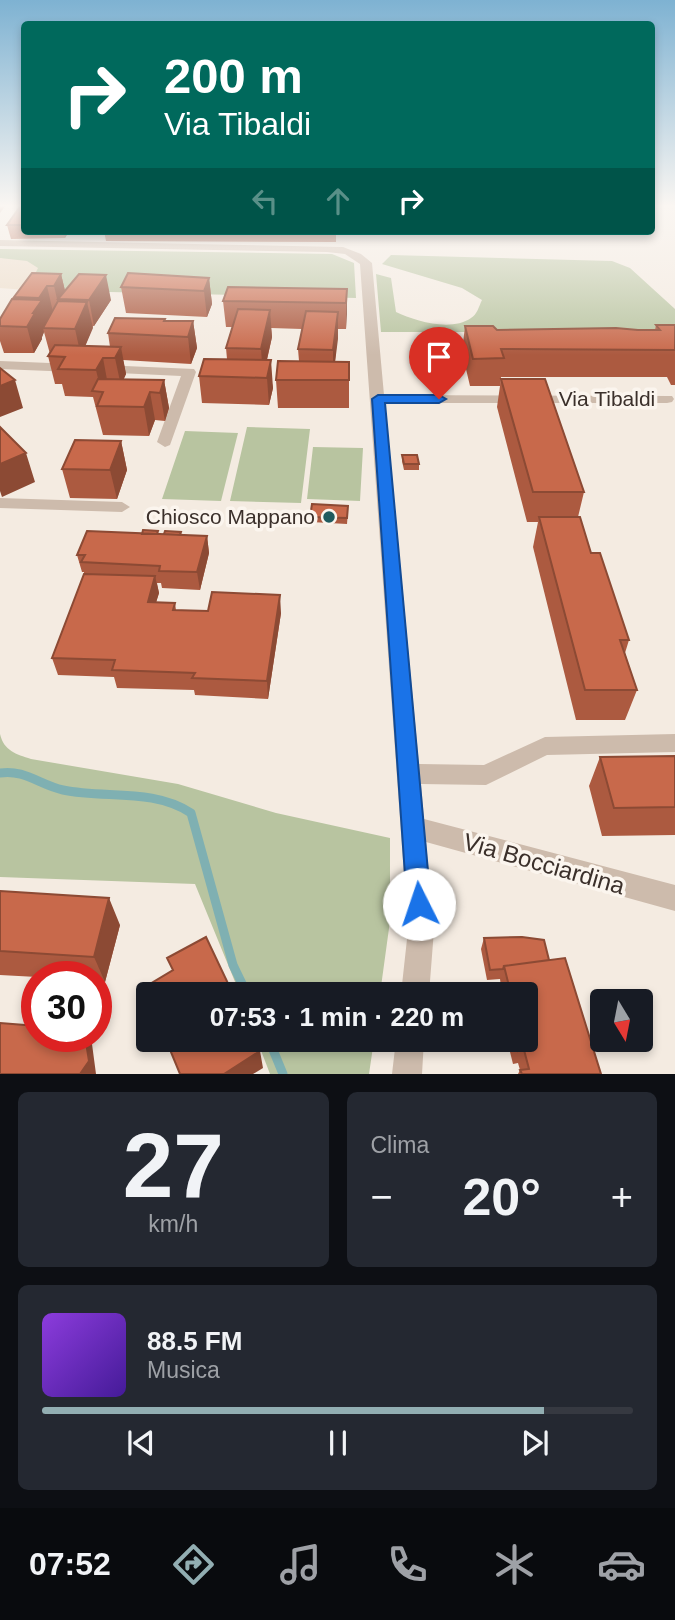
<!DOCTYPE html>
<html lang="it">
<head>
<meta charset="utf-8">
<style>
  body { margin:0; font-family:Helvetica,sans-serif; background:#242831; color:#f1f3f6; height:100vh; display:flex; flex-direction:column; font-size:26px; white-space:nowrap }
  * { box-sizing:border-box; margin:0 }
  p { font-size:23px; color:#9ea1a6 }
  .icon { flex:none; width:38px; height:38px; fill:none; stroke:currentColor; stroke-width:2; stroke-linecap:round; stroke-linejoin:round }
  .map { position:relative; height:1074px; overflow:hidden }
  .side { display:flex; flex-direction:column; gap:18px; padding:18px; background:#0d0f14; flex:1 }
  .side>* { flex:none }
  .guide { position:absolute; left:21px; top:21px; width:634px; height:214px; border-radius:7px; box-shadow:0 4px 10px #0003; background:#00695c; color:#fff; overflow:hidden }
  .needle { width:46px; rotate:170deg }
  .tools { position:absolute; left:590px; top:989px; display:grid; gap:14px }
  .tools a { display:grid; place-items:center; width:63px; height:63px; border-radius:7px; background:#171b24; box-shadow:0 4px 10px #0003; font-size:35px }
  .speed { position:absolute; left:21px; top:961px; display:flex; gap:14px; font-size:35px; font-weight:700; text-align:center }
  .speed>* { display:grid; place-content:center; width:91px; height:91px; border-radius:50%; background:#171b24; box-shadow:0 4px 10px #0003; line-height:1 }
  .speed .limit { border:10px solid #d22; background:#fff; color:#111 }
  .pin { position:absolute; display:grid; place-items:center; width:60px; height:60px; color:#fff; margin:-72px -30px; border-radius:50% 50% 50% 0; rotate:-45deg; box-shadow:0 0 7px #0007 }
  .pin .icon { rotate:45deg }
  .me { position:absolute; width:77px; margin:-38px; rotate:356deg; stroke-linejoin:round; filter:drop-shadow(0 0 5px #0008) }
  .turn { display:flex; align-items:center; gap:24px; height:147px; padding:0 28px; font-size:32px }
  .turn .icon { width:91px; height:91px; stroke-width:2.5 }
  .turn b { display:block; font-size:49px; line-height:60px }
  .lanes { display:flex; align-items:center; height:66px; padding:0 28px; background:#0003; justify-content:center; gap:35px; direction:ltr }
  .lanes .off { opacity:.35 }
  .big { font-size:52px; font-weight:800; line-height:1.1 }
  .side .tile { flex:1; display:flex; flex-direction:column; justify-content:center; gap:10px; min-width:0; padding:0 24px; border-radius:10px; background:#242831 }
  .side .dial { align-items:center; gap:0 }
  .dial b { font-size:91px; line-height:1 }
  .song { display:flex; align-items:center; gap:21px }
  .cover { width:84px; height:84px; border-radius:10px; background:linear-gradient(135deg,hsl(270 70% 55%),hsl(260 70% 35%)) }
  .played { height:7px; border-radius:4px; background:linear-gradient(90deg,#92aeb2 85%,#363941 85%) }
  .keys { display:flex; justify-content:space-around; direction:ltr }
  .heat { display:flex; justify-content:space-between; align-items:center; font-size:38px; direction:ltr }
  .side .tiles { flex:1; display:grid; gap:18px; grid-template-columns:1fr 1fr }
  .tile:last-child { grid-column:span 2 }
  .trip { position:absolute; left:136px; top:982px; width:402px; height:70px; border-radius:7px; background:#171b24; box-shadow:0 4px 10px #0003; font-weight:800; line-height:70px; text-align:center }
  .menu { display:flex; height:112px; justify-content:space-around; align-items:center; background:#090b0e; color:#9ea1a6 }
  .menu .icon { width:49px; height:49px }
  .menu .active { color:#92aeb2 }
  .menu b { font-size:32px; color:#f1f3f6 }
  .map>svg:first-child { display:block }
</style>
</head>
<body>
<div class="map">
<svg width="675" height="1074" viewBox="0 0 675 1074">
  <rect width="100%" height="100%" fill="#f4ebe1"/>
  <path fill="#b8c4a0" d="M0,249l332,5 22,9 2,35 -329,-8 -21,-30 -6,-2z
    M391,255l221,6 18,7 45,41v23h-294l-5,-58 15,4 5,34c19,9 55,20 75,6 6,-3 8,-12 11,-18l-20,-12 -80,-24z
    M247,427l63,2 -9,74 -71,-2z
    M185,431l53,2 -17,68 -59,-2z
    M313,447l50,1 -3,53 -53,-2z
    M0,734c4,17 16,20 31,25l147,25 98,29 114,25v83l-10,73h-140l-45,-110 -195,-7z
    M257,1040h117l-5,34h-99z"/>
  <path fill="#ecdcc8" d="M0,258l27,3 11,7 -11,22 -27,-2z"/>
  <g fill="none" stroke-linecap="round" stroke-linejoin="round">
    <path stroke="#7fb0b2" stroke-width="9" d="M0,773c24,-4 40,12 63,17 42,9 90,-2 128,23l42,152 14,29
      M269,1040l14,34"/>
    <path fill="#cdbbac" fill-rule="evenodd" d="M0,240l343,7 18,7 11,9 12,132 288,1 2,3 -2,3 -5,1h-282l34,361 65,1 61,-28 130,-3v18l-128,3 -61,30 -65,-1 3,35 251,66v26l-249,-69 8,88 -5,64h-28l7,-64 -48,-666 -15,-10 -18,-2 -327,-6z
      M0,361l74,3 7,4 -7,4 -74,-3z
      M102,365l92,4 2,3 -26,73 -5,2 -8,-5 24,-66 -84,-4v-6z
      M0,498l122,4 8,5 -8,5 -122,-4z
      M396,1040h28l-2,34h-30z"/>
  </g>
  <path fill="#ac5a40" d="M24,205v26h53l-1,1 -8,1 -3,5 -54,1 -4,-14z
    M104,231h232v11l-230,-1z
    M61,274l4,17 46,9 -17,26h-1l-8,20 25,1 -2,-14 57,-14v2h28l4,27 -6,16 -68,-4 3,14 -3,5 41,1 5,28 -4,13 -10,-1 -6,16 -46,-1 -10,-38 -28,-1 -3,-12h-7l-7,-28 2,-2 -6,-22 -2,5v2l-8,14h-30l-4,-12v-22l15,-20 -1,-2z
    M209,278l3,26 -5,13 -81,-4 -5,-26z
    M347,289l-1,40h-8l-3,32 14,1v46h-71l-2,-28 23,-19 -1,-12 4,-20 -31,-1 1,9 -5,23 6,28 -4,17 -67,-2 -3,-27 28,-17 -1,-11 6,-21h-6l-3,-26z
    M656,325h19v60h-4l-4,-8h-166l-1,9h-30l-8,-34 3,-26 32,4h158z
    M501,379l83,113 -6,25 13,36 38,87 -4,13 12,37 -12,30h-49l-43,-173 5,-25h-11l-30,-115z
    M121,441l6,29 -10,29 -47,-1 -8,-29z
    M402,455l17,9v6h-15l-2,-9z
    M348,511l-1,13 -36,-2 -1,-5z
    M158,534l49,2 2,17 -9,37 -38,-2 -1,-5h-4l2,10 -3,9 19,1 1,7 105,3 -13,86 -73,-4 -1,-5 -77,-2 -3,-11 -56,-2 -6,-17 32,-84v-2h-2l-5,-17z
    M675,756v79l-73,1 -13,-50 11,-29z
    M0,891l120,34 -15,57 -9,-1v-5l-59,1 -37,-2z
    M484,938l65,22 52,114h-83l2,-4 -2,-7 -5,1 -6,-24h20v-46h-25l-2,-15 -13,1 -6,-31z"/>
  <path fill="#8c4a34" d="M0,205h6l-6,8z
    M64,231h4v2l-3,5z
    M61,274l6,25h-9l3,11 -1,2 -6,-26z
    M106,275l5,25 -17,26 -5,-26z
    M209,278l3,26 -5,13 -3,-26z
    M47,286l6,26 -10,16 1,4 -2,5v2l-8,14 -7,-26 6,-14 7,-11 -1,-4z
    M347,289v25l-1,15v-26z
    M87,302l6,26 -12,28 -6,-27z
    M270,310l2,27 -9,39 -2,-27z
    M338,312v27l-5,39v-28z
    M193,321l4,27 -6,16 -3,-27z
    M121,347l5,27 -5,12 -6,-28z
    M103,358l5,27 -5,7 -2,-1 -5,-21z
    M271,360l2,28 -4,17 -2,-27z
    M15,380l8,28 -23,9v-31z
    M164,380l5,28 -4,13 -5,-28z
    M150,392l5,28 -6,16 -5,-29z
    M121,441l6,29 -10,29 -7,-29z
    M26,453l9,29 -33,15 -2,-6v-27z
    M207,536l2,17 -9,37 -3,-18z
    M155,576l4,17 -8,26 -3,-17z
    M280,595l1,18 -13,86 -1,-18z
    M109,898l11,27 -15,57 -11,-25z
    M85,1036h3l4,8 4,30h-16z
    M260,1051l3,17 -10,6h-29z"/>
  <path fill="#c8694b" stroke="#8c4a34" stroke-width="2" d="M21,205h3v20h-17z
    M32,273l29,1 -7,12h-7l-8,12 -25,-1z
    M128,273l81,5 -5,13 -83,-4z
    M79,274l27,1 -17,25 -31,-1z
    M228,287l119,2 -1,14 -123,-2z
    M12,299l30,1 -9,13h2l-8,14 -27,-1v-7z
    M58,301l29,1 -12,27 -32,-1z
    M238,309l32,1 -9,39 -35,-1z
    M306,311l32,1 -5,38 -35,-1z
    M115,318l50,1 -1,2h29l-5,16 -80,-4z
    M656,325h19v25l-174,-1 3,9 -31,1 -8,-33h28l4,4 119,-2 22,2h22z
    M55,345l66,2 -6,11h-12l-7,12 -38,-1 7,-12 -17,-1z
    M204,359l67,1 -4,18 -68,-2z
    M278,361l71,1v18h-73z
    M0,368l15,12 -15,6z
    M98,379l66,1 -4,13 -10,-1 -6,15 -47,-1 6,-14 -11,-1z
    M501,379h44l39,113h-51z
    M0,427l26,26 -26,11z
    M75,440l46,1 -11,29 -48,-1z
    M402,455h15l2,9h-15z
    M312,504l36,2 -1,12 -37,-1z
    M539,517h41l11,36h9l29,87h-9l17,50h-52z
    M143,530l15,1 -1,3h-15z
    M87,531l120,5 -10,36 -38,-1 1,-5 -79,-4 4,-7h-8z
    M165,531l16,1 -1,3 -16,-1z
    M84,574l71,2 -7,26 27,1 -2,7 35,1 4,-19 68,3 -13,86 -75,-3 3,-5 -83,-3 3,-10 -63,-2z
    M675,756v51l-61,1 -14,-51z
    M0,891l109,7 -15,59 -94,-6z
    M206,937l27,57h-84v3l-4,-10 28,-17 -6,-12z
    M522,937l22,3 5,20 -45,6 -1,3 -13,1 -6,-32z
    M565,958l36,116h-79l-2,-4 9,-1 -5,-19 -6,1 -2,-11h11v-46h-23l-1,-4h7l-6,-24z
    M0,1023l37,3v10h48l4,25 -9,13h-80z
    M166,1040h88l6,11 -36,23h-44z"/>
  <linearGradient id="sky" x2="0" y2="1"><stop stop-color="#7eb2d2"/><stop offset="0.58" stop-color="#faf6f2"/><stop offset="1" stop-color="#faf6f2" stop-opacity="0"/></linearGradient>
  <rect width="675" height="355" fill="url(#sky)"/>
  <path fill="#1a73e8" stroke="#114b97" stroke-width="2" d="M378,395h61l7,4 -7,4h-54l46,501 -4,8 -8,4 -8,-4 -4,-8 -35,-505z"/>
  <circle fill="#1f5a5e" stroke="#fbf5ee" stroke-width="2.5" cx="329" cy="517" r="7"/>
  <g text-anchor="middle" stroke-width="7" stroke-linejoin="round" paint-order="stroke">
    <g font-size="21" fill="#3b302b" stroke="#fbf5ee">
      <text x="607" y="406">Via Tibaldi</text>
    </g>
    <g font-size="21" fill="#3b302b" stroke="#fbf5ee" text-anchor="end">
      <text x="315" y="524">Chiosco Mappano</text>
    </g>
    <g font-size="24" fill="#3b302b" stroke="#fbf5ee">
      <text transform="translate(544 864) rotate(16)" y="8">Via Bocciardina</text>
    </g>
  </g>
</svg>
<div class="tools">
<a><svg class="needle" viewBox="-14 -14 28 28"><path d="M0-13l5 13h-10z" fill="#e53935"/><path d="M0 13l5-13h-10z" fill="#9ea1a6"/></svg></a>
</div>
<div class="speed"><div class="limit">30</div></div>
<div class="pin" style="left:439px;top:399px;background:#d93025"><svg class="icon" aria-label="arrive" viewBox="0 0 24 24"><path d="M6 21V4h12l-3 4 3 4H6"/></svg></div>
<svg class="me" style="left:419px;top:904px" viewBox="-20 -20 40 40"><circle r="19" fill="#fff"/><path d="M0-13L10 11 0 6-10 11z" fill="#1a73e8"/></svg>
<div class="trip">07:53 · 1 min · 220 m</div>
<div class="guide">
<div class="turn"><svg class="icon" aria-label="right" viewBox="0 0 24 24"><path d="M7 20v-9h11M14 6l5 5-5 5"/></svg><div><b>200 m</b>Via Tibaldi</div></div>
<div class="lanes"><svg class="icon off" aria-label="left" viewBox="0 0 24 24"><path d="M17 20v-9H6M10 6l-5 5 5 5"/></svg><svg class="icon off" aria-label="ahead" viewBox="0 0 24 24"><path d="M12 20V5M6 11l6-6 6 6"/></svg><svg class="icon" aria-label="right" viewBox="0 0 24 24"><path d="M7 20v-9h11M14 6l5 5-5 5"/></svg></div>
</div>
</div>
<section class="side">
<div class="tiles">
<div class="tile dial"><b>27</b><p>km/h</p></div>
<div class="tile"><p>Clima</p>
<div class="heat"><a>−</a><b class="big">20°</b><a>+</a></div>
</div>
<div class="tile">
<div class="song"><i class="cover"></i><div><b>88.5 FM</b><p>Musica</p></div></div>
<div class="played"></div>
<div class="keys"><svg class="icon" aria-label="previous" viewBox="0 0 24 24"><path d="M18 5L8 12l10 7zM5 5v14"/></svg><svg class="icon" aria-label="pause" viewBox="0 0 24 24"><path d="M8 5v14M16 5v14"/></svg><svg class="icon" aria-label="next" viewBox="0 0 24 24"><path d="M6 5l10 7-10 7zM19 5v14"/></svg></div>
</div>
</div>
</section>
<nav class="menu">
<b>07:52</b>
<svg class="icon active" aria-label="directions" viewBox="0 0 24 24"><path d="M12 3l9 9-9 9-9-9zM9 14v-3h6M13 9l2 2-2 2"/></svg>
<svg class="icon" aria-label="music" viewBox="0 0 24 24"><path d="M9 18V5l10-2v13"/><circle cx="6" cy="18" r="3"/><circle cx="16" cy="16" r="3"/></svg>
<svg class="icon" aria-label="phone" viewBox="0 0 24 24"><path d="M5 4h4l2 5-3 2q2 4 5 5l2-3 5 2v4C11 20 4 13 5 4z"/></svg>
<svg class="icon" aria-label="climate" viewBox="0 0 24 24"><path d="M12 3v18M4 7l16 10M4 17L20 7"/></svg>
<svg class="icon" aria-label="car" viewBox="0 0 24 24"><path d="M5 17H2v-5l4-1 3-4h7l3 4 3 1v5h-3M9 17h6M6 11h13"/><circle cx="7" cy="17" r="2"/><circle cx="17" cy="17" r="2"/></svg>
</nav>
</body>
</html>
